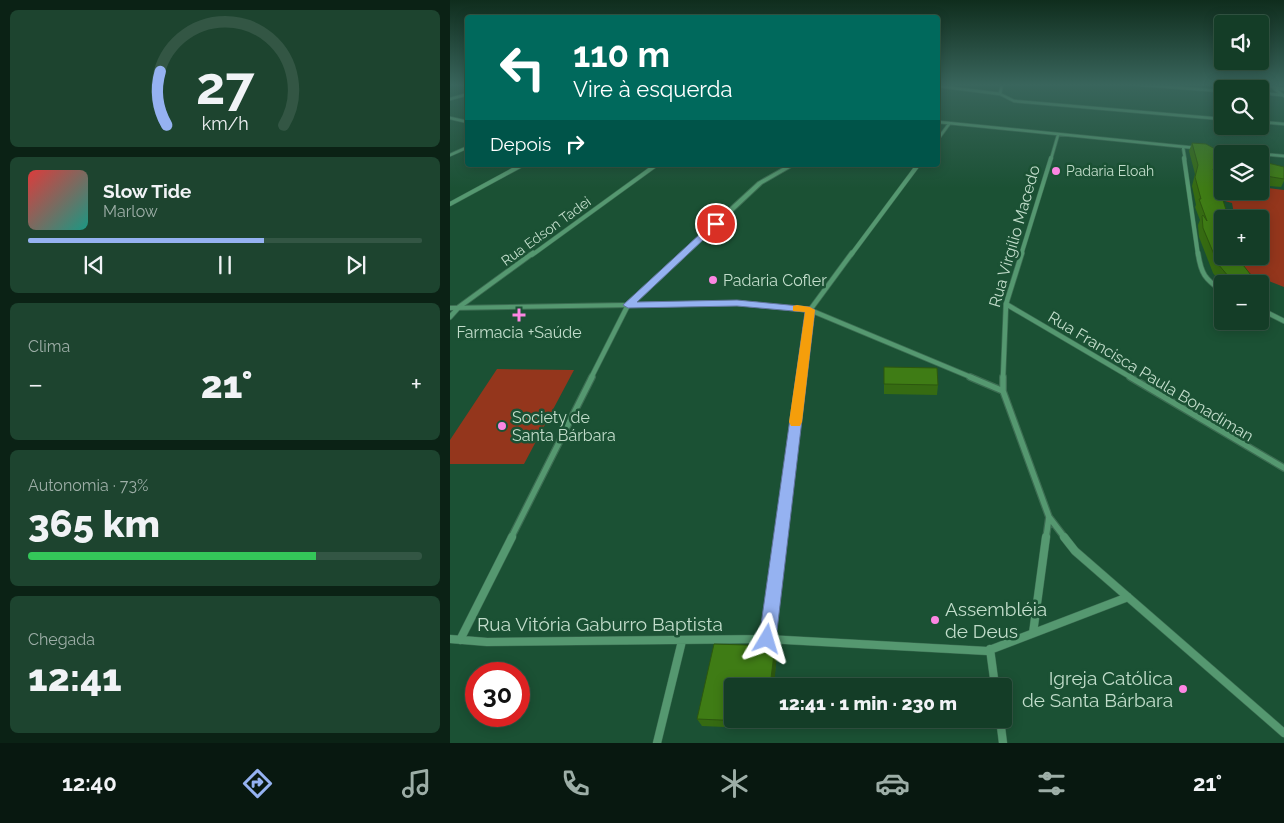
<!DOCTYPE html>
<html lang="pt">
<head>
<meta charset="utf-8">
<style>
  body { margin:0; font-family:Raleway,sans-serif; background:#1d442f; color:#f1f3f6; height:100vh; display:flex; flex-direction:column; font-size:19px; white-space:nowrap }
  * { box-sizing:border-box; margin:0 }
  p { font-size:16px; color:#9daea7 }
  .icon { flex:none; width:28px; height:28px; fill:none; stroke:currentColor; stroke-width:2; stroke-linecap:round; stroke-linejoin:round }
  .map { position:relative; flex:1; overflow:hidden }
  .side { display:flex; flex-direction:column; gap:10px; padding:10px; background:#0b2215; width:450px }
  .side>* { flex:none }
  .top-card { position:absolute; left:15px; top:15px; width:475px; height:152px; border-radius:5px; box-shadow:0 2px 12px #0003,0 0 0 1px #335644; background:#00695c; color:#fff; overflow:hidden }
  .fabs { position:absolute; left:764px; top:15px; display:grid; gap:10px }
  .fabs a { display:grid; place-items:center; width:55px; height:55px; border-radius:5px; background:#143d27; box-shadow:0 2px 12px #0003,0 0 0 1px #335644; font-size:25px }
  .speed { position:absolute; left:15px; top:662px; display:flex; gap:10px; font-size:25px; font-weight:700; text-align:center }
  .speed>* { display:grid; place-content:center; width:65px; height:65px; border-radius:50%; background:#143d27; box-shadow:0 2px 12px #0003,0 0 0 1px #335644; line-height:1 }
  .speed .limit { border:8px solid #d22; background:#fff; color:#111 }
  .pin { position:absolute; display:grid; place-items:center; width:42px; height:42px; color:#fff; margin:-21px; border:2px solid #fff; border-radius:50%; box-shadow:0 1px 5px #0007 }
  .me { position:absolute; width:55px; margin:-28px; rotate:7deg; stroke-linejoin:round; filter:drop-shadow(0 0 4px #0008) }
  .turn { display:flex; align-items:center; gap:18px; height:105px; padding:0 25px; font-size:22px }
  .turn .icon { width:65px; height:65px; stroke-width:2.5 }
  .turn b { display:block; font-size:35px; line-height:42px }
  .then { display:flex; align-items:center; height:48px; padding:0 25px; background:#0003; gap:10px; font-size:19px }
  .big { font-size:38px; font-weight:800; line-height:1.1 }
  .side .card { flex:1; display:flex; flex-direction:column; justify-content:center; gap:8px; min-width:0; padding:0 18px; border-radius:8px; background:#1d442f }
  .side .dial { align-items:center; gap:0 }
  .dial svg { height:130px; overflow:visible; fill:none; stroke:#335644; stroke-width:7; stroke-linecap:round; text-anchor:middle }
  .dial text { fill:#f1f3f6; stroke:none }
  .song { display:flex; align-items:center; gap:15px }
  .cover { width:60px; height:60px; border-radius:8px; background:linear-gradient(135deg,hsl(0 70% 55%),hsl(170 70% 35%)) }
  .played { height:5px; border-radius:2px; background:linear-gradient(90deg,#95b2f1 60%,#335644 60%) }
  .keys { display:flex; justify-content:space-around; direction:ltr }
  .heat { display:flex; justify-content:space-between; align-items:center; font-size:28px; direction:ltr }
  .charge { height:8px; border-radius:4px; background:linear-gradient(90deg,#34c759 73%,#335644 0) }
  .trip { position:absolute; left:274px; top:678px; width:288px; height:50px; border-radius:5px; background:#143d27; box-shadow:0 2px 12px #0003,0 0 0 1px #335644; font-weight:800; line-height:50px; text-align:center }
  .tab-bar { display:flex; height:80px; justify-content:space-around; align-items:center; background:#081810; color:#9daea7 }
  .tab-bar .icon { width:35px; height:35px }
  .tab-bar .current { color:#95b2f1 }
  .tab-bar b { font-size:22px; color:#f1f3f6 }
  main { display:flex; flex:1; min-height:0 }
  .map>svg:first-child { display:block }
</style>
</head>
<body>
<main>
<section class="side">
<div class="card dial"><svg viewBox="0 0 100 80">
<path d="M14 69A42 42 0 1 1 86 69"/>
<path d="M14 69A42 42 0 0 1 10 36" stroke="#95b2f1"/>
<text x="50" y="56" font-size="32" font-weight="700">27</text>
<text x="50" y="72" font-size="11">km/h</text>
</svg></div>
<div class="card">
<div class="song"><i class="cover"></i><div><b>Slow Tide</b><p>Marlow</p></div></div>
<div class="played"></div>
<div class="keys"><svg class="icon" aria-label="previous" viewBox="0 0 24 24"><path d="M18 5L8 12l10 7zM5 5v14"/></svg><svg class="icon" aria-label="pause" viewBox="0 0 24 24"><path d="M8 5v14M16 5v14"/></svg><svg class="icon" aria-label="next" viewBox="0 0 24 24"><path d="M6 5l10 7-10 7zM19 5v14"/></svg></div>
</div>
<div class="card"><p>Clima</p>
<div class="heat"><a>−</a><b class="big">21°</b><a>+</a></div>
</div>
<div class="card"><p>Autonomia · 73%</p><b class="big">365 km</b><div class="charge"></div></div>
<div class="card"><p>Chegada</p><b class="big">12:41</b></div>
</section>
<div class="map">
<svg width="834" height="743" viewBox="0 0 834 743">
  <rect width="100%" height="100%" fill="#1b5134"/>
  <path fill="#94361c" d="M772,185v6h38v-4l24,3v97l-41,-16 -2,-15h19v-37h-25l-3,-16 -18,-5z
    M47,369l77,1 -50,94h-74v-24z"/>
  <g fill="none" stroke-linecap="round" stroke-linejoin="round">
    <g stroke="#3c6d52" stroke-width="4">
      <path id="minor-far4" d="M679,84l93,7
        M813,84l8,2 13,10
        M488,86l62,8 14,7 208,18
        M823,87l11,2
        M810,93l22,2
        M550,94l2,-10
        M0,99l18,-5
        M0,118l18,4
        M488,122l258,26
        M810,122l24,2
        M488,139l11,-15
        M733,147l2,12
        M764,150l40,4
        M810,154l24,2
        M0,155l18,-8
        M601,159l7,-24"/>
    </g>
    <g stroke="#3c6d52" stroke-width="5">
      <path id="minor-far3" d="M734,158l14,97
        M0,204l72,-39
        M82,255l124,-90
        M401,255l67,-90
        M571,255l30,-97"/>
    </g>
    <g stroke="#3c6d52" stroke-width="6">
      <path id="minor-far2" d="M748,253c3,21 7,26 24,38
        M556,304l126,74
        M810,309l24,12
        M0,317l9,-10 74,-54
        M141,378l37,-73 109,-2 73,7 163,68
        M351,378l9,-68 42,-57
        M553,378l3,-74 16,-51"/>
    </g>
    <g stroke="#3c6d52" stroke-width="8">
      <path id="minor-far1" d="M520,377l33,14
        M553,377v14l46,126 16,21
        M680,377l154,91
        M61,538l81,-161
        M330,538l21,-161
        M596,538l3,-21"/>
    </g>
    <g stroke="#3c6d52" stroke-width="9">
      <path id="minor" d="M614,537l11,14 209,182
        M583,633l13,-96
        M0,639l37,3 280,-3 220,12 141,-54
        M317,639l13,-102
        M10,640l52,-103
        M540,649l5,37
        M550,719l3,24
        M207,743l25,-102"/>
    </g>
    <g stroke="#3c6d52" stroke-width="2">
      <path id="tertiary" d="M338,165h7l-33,19 -131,123 -181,3v-4l176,-3 132,-121z"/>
    </g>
    <use href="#minor-far4" stroke="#559870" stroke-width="2.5"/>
    <use href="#minor-far3" stroke="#559870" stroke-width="4"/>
    <use href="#minor-far2" stroke="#559870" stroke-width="4.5"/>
    <use href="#minor-far1" stroke="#559870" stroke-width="5.5"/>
    <use href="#minor" stroke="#559870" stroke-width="8"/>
    <use href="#tertiary" fill="#559870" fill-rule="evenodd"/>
  </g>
  <path fill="#366b12" d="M742,143l30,11v25h-6l6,40v37l36,28h-36v1l-9,-12 -14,-36 -1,-12 2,-5 -5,-13 1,-2 -4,-19 3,-12 -6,-23z
    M810,161l24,6v14l-3,6 -21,-2z
    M810,286l6,8 -6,9z
    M434,367l54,18 -1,10 -53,-1z
    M325,646l2,8 -8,75 -67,-3 -5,-7z"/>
  <path fill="#2c570f" d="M325,646l2,8 -3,32h-4z
    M316,719h4l-1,10 -3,-7z"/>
  <path fill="#3f7c15" stroke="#2c570f" d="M742,143l14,1 11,6 15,4h-10v16l-9,-1 16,50h-7v17h-2l2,4v16h14l22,28h-14l-15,-7 -11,-13 -15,-36 -1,-12 1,-1 4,6 -8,-22h2l-6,-22 3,-12z
    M810,161l24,6v12l-24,-4z
    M810,286l6,8 -6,-3z
    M434,367l53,1 1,17 -54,-1z
    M264,644l61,2 -5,40h-38v33h34v3l-69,-3z"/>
  <linearGradient id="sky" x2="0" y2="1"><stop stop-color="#0f2d1d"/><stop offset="0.45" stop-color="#39655c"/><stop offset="1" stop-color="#39655c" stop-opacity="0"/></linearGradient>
  <rect width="834" height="188" fill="url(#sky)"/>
  <path fill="#95b2f1" stroke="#61749d" d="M263,222l7,2 -83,78 100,-2 73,7 5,3 -39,329 -3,6 -6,3 -6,-3 -2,-6 46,-327 -68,-6 -109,2 -5,-3z"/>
  <path fill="#f59e0b" d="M347,305l13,2 5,3 -13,112 -2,4h-9l-2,-4 16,-110 -12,-1v-5z"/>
  <g fill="#fd86e3" stroke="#1b5134" stroke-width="2">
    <circle cx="606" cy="171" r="5"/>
    <circle cx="263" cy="280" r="5"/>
    <path d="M66.5 307.5h5v5h5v5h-5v5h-5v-5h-5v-5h5z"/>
    <circle cx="52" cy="426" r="5"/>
    <circle cx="485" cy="620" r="5"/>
    <circle cx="733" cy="689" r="5"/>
  </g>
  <g text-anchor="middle" stroke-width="5" stroke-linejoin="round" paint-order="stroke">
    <g font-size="14" fill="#c2ddcb" stroke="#1b5134" text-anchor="start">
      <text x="616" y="176">Padaria Eloah</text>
    </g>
    <g font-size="14" fill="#c2ddcb" stroke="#1b5134">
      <text transform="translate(96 231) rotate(-36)" y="5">Rua Edson Tadei</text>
    </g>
    <g font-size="16" fill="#c2ddcb" stroke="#1b5134">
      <text transform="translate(564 236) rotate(-74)" y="6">Rua Virgílio Macedo</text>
      <text transform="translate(701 376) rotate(31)" y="6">Rua Francisca Paula Bonadiman</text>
    </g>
    <g font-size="16" fill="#c2ddcb" stroke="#1b5134" text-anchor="start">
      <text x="273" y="286">Padaria Cofler</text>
      <text x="69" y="338" text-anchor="middle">Farmacia +Saúde</text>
      <text x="62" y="423">Society de<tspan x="62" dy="18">Santa Bárbara</tspan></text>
    </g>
    <g font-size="19" fill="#c2ddcb" stroke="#1b5134" text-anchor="start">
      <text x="495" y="616">Assembléia<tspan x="495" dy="22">de Deus</tspan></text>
      <text x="723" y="685" text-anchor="end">Igreja Católica<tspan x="723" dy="22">de Santa Bárbara</tspan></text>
    </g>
    <g font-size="19" fill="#c2ddcb" stroke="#1b5134">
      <text x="150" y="631">Rua Vitória Gaburro Baptista</text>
    </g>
  </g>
</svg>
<div class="fabs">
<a><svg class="icon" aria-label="sound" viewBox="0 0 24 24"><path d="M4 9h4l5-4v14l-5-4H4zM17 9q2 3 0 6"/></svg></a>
<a><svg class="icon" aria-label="search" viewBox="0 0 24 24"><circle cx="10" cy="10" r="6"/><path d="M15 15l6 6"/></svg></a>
<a><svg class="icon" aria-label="layers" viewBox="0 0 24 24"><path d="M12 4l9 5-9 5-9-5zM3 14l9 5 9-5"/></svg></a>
<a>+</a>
<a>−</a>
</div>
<div class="speed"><div class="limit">30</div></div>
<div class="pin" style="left:266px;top:224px;background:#d93025"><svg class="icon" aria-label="arrive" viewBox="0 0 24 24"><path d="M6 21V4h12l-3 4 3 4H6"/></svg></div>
<svg class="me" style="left:317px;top:639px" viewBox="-20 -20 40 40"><path d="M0-17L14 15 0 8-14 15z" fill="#95b2f1" stroke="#fff" stroke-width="4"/></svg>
<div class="trip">12:41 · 1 min · 230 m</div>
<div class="top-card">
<div class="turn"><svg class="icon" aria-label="left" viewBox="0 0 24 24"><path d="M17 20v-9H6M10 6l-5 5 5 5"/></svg><div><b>110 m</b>Vire à esquerda</div></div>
<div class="then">Depois<svg class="icon" aria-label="right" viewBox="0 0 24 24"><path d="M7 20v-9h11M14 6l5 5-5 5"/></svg></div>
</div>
</div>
</main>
<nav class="tab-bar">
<b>12:40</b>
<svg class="icon current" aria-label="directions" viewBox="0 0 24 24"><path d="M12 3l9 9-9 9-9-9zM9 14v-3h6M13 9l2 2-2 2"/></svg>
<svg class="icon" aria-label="music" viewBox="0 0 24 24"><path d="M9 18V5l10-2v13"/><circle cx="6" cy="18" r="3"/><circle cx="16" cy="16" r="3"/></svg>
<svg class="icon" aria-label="phone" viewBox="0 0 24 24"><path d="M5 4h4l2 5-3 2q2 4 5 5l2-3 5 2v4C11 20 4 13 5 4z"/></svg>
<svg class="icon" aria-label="climate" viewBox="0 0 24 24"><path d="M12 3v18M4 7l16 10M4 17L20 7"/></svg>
<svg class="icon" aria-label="car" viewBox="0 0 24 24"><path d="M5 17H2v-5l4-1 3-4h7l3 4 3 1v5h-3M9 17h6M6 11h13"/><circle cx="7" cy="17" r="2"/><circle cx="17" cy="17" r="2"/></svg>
<svg class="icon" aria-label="filters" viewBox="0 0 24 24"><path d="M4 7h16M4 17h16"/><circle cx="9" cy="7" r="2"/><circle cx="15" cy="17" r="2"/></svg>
<b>21°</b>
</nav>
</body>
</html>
